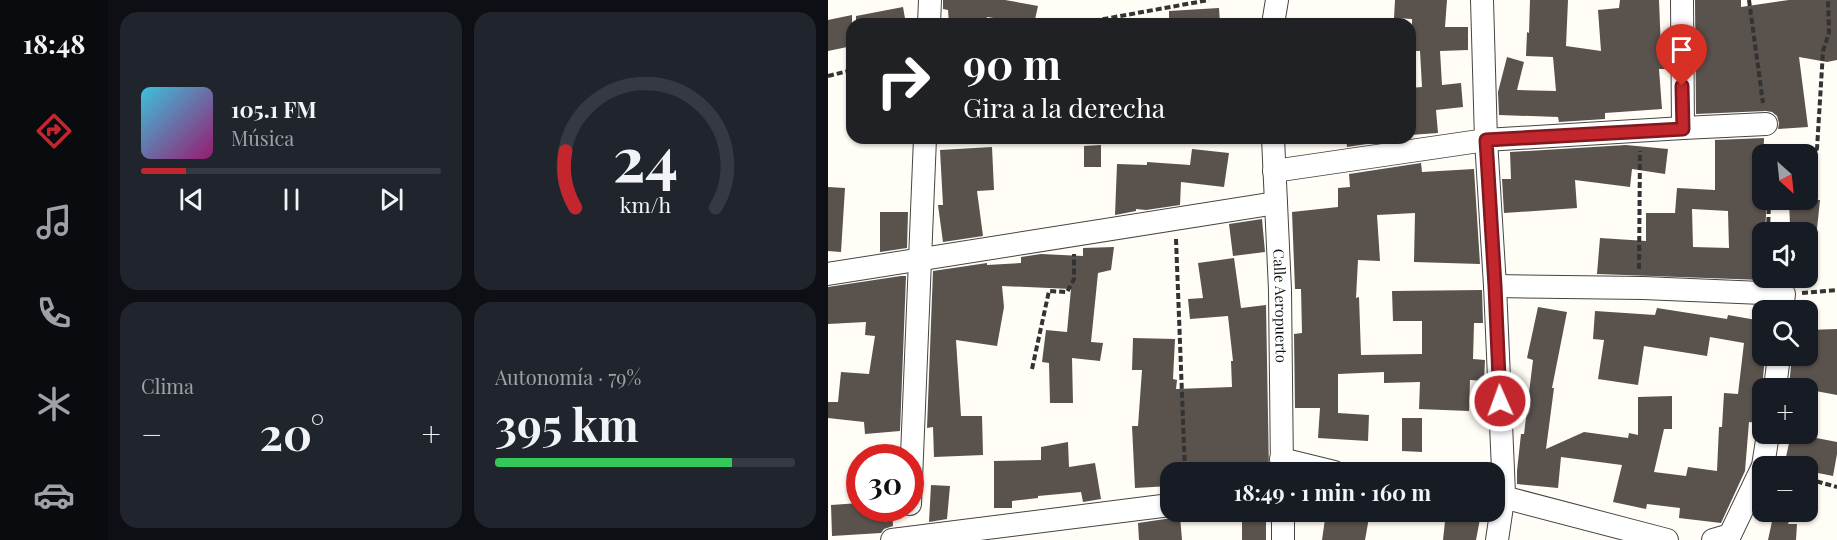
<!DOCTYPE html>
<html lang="es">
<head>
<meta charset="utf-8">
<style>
  body { margin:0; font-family:"Playfair Display",serif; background:#20242c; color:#f1f3f6; height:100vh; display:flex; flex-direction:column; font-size:22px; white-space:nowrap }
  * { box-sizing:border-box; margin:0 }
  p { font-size:20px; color:#9ea1a6 }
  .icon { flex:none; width:33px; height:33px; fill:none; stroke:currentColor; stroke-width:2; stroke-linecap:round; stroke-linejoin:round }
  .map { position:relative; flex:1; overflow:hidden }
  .details { display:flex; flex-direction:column; gap:12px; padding:12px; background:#0d0f14; width:720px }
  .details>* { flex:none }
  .hud { position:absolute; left:18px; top:18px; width:570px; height:126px; border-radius:18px; box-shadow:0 2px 4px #0004; background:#202124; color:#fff; overflow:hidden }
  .needle { width:39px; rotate:153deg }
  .buttons { position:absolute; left:924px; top:144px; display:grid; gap:12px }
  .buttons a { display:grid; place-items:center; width:66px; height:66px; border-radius:12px; background:#171b24; box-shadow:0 2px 4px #0004; font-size:30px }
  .speed { position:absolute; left:18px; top:444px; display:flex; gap:12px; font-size:30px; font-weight:700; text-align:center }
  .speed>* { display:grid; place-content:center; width:78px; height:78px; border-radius:50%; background:#171b24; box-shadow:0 2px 4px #0004; line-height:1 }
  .speed .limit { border:9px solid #d22; background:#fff; color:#111 }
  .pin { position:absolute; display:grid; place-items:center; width:51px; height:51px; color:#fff; margin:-62px -26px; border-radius:50% 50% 50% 0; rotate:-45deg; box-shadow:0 0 6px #0007 }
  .pin .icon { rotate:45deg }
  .me { position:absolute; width:66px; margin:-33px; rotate:358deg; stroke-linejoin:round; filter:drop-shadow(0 0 4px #0008) }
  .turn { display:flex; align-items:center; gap:21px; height:126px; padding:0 18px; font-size:27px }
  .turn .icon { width:78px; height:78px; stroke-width:2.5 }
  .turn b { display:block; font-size:42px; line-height:51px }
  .big { font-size:45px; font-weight:700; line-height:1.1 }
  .details .widget { flex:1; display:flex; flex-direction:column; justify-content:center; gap:9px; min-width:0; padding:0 21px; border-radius:18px; background:#20242c }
  .details .dial { align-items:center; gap:0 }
  .dial svg { height:156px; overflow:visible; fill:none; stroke:#363941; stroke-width:7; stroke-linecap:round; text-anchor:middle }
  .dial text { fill:#f1f3f6; stroke:none }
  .song { display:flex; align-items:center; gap:18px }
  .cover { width:72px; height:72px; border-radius:9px; background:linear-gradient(135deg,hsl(190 70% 55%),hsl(320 70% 35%)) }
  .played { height:6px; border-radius:3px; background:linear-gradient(90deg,#c4262e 15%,#363941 15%) }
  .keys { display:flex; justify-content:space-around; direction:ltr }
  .heat { display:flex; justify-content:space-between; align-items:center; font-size:33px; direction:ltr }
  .charge { height:9px; border-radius:4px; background:linear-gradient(90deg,#34c759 79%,#363941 0) }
  .details .tiles { flex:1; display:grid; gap:12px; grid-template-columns:repeat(2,1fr) }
  .trip { position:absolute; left:332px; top:462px; width:345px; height:60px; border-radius:18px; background:#171b24; box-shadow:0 2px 4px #0004; font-weight:700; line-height:60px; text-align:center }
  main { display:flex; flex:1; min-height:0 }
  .dock { display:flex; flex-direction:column; width:108px; justify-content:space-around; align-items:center; background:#090b0e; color:#9ea1a6 }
  .dock .icon { width:42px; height:42px }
  .dock .current { color:#c4262e }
  .dock b { font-size:27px; color:#f1f3f6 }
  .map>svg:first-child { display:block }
</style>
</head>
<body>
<main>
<nav class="dock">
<b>18:48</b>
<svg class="icon current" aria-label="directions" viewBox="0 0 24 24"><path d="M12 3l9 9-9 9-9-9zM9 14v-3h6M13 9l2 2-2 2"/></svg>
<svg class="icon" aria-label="music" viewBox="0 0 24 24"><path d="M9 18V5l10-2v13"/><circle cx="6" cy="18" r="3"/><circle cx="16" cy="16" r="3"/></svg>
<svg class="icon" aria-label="phone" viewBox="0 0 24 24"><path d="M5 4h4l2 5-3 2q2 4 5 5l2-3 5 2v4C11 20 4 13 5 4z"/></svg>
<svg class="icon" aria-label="climate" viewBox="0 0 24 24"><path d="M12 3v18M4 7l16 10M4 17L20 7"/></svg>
<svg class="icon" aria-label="car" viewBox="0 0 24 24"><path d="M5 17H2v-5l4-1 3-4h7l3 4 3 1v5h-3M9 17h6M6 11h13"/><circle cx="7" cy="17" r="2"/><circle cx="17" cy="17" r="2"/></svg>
</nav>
<section class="details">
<div class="tiles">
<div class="widget">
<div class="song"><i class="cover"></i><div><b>105.1 FM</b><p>Música</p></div></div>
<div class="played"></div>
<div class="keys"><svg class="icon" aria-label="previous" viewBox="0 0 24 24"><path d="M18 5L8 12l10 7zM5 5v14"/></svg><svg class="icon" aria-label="pause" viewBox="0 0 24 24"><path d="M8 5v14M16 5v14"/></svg><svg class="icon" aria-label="next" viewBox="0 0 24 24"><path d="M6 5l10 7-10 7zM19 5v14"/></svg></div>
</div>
<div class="widget dial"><svg viewBox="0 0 100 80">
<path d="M14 69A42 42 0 1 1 86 69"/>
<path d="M14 69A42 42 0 0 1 9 40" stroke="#c4262e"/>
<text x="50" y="56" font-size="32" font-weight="700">24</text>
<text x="50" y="72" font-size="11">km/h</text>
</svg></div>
<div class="widget"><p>Clima</p>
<div class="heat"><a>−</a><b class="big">20°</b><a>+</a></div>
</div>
<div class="widget"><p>Autonomía · 79%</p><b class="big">395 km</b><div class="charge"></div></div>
</div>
</section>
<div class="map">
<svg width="1009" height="540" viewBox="0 0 1009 540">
  <rect width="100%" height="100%" fill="#fffdf5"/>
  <path fill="#5a524d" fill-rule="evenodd" d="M115,0h62l33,6 -4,18 -47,-7v7h-38l-1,-14 -5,-1z
    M567,0h52l-2,27h23v23l-28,1 2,34 19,-2 2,24 -27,3 2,23 -28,2v-47l12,-1 -2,-36h-8v-32l-18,-1z
    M702,0h38l-2,46 35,5 -3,-41 21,-2 1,-8h39l2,50 8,1v18h-10l3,40 -57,4v6l-46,3 -1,-5 -59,-2 -1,-23 9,-35 17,5 -7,28 39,1 -3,-34 -27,-1 1,-24 2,1z
    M867,0h46v7l48,-7h48v60l-10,2 -28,-5 9,70 -30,2 1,-6 -2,-7 -5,-4 -6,-1 -70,3z
    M75,7l3,17h-50v-8z
    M391,8l1,16h-51v-13z
    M24,15v31l-24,5v-31z
    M518,138h60l-59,9z
    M936,138l-2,62h5l-2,32h-3v48l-165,-6 3,-36 46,3v-28h29l2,-25 38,2v-50zM864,209l36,2 1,37 -36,-1z
    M273,145v22h-17v-21z
    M798,145l42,4 -3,25 -33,-5 -2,18 -55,-7 2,28 -73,5 -2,-34h9l-1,-27z
    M164,147l2,43 -17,1 6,45 -40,6 -5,-37h5l-3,-55z
    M364,149l37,4 -5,34 -43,-5 -1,23 -34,5 -10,-1v2l-21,4 2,-51 30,1v-3l43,3z
    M593,163l1,9 52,-3 6,95 -66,-2 1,-49 -38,2 3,46 -22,-1 -2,38 3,-1 2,58 61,-1v-33h-29l-1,-30 90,-1 1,33h-9l-1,36 12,1 -1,21 -14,-1 -1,31 -50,-2 1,-27 -36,1v-11l-46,2v39l31,2 -1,26 -50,-3 2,-30h-25l-1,-74 8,-1 -1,-44h-6l-3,-77 46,-5v-19l12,-1 -1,-13z
    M0,187l17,1 -4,64 -13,-1z
    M961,200h31l-3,29 -27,-3z
    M52,212h28l-1,36 -27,4z
    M434,219l3,33 -32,4 -4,-32z
    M286,247l-3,23 -13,3 -7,69 12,1 -3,18 -28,-3 1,45h-23l-1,-40 -7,-1 4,-32 21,2 4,-43 -69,-3 2,21 -7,39 -41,-6 5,76h21l1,39 -49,2 -1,-30 -6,1 6,-157 54,-8v2l34,-2v-6l20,-3 42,2v-8z
    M406,258l7,50 25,-3 3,167h-14v-7h-76v7h-9v14l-35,2 -3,-62h6l4,-56h-10l1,-32 42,1 -2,40 4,1 -1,9 56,-2 -1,-26h2l-5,-45 -38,3 -2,-20 15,-1 -5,-35z
    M73,276h5l-6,155 -35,3 -1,-12 -36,-4v-16h10l3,-30 28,2 6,-38 -10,-1 1,-13 -38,2v-37z
    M710,307l29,5 -15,76h2l-8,61 38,-17 44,6 1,-5 9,2v-38l34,-1v33h-8l-10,43 32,4 2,-9 29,4 2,-44h3l2,-34 14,1 6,-51 -34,-6 -3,19 -63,-10 -6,39 -40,-6 6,-39 -11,-1 2,-28 60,4 2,-7 70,11 1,-4 34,6v35h3l-6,67 -10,-1 -4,49 -24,52 -42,-5 1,-10 -33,-4 -1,5 -33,-7 9,-37 -61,-8 -3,31 -41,-4v-13l4,-37h3l9,-74 -6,-2z
    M1009,329v66l-48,-9 3,-30h16v-26z
    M574,418h20v34l-20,-1z
    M963,434h16l-1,2 31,6v12l-4,22 -25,-5v-5h-24z
    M240,442l1,25 26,-4 6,36 -18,3 -2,-10 -43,4v2l-26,3v7h-18v-47l47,-1v-13z
    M103,485l19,1 -3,33 -18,3z
    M32,503v5h32l1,18 -9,3 -3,4 -49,3 -1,-31z
    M498,512h44l-5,28h-43z
    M618,512l34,7 -4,21h-33z
    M946,512h19l-5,12h9l-1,16h-28z
    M350,516h2l2,24h-43l-1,-17 34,-5z
    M438,521v19h-24v-18z"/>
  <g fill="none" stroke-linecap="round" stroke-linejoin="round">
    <g stroke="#444" stroke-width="24">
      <g id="street">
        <path d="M654,0l4,140 9,146 9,207 -7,47"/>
        <path d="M101,24l1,-24"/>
        <path d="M445,24l4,-24"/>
        <path d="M855,128l83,-4"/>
        <path id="s1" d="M445,138l7,152 2,182"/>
        <path d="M446,171l212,-31 197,-12 -1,-128"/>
        <path d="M0,274l448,-71"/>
        <path d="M667,286l148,2 141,6 -2,16"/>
        <path d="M947,388l4,-32"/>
        <path d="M453,459l53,13"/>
        <path d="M675,497l164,43"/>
        <path d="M82,504l15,-366"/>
        <path d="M64,540l278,-35"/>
        <path d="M455,540v-28"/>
        <path d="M885,540l17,-5 33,-69 5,-32"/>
      </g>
    </g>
    <path stroke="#333" stroke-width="4" stroke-dasharray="6 3" stroke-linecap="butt" d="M921,0l14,103
      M248,24l133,-24
      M0,76l24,-6
      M943,153l46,-4 6,-98 6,-18 -1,-33
      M940,232l1,-32
      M348,239l9,233
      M811,269l1,-118
      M974,293l35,-3
      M204,369l17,-78 18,1 7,-13v-25
      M980,479l29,8"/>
    <use href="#street" stroke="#fff" stroke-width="22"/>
  </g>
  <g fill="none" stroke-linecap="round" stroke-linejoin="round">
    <g stroke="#7f191e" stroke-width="15">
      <path id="route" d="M672,401l-5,-115 -9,-146 197,-11 -1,-43"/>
    </g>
    <use href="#route" stroke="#c4262e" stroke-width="10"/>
  </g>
  <g text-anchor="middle" stroke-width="6" stroke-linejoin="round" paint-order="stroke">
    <g font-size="15" fill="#111" stroke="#fff">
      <text dy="5" stroke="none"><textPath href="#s1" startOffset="168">Calle Aeropuerto</textPath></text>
    </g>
  </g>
</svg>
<div class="buttons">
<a><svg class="needle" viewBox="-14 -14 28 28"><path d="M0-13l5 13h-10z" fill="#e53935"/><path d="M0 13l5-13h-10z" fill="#9ea1a6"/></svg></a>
<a><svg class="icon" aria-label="sound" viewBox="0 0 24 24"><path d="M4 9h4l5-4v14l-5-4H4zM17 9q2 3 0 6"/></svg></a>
<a><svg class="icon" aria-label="search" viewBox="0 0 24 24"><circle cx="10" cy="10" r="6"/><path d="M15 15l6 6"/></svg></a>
<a>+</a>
<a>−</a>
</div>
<div class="speed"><div class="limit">30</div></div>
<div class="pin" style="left:854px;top:86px;background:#d93025"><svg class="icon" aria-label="arrive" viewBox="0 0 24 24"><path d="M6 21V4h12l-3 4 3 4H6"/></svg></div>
<svg class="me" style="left:672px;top:401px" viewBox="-20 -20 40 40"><circle r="17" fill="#c4262e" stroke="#fff" stroke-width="3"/><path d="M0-11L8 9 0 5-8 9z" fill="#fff"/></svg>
<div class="trip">18:49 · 1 min · 160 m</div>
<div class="hud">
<div class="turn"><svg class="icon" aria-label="right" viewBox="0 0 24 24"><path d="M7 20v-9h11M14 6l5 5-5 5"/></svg><div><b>90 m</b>Gira a la derecha</div></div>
</div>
</div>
</main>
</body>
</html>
